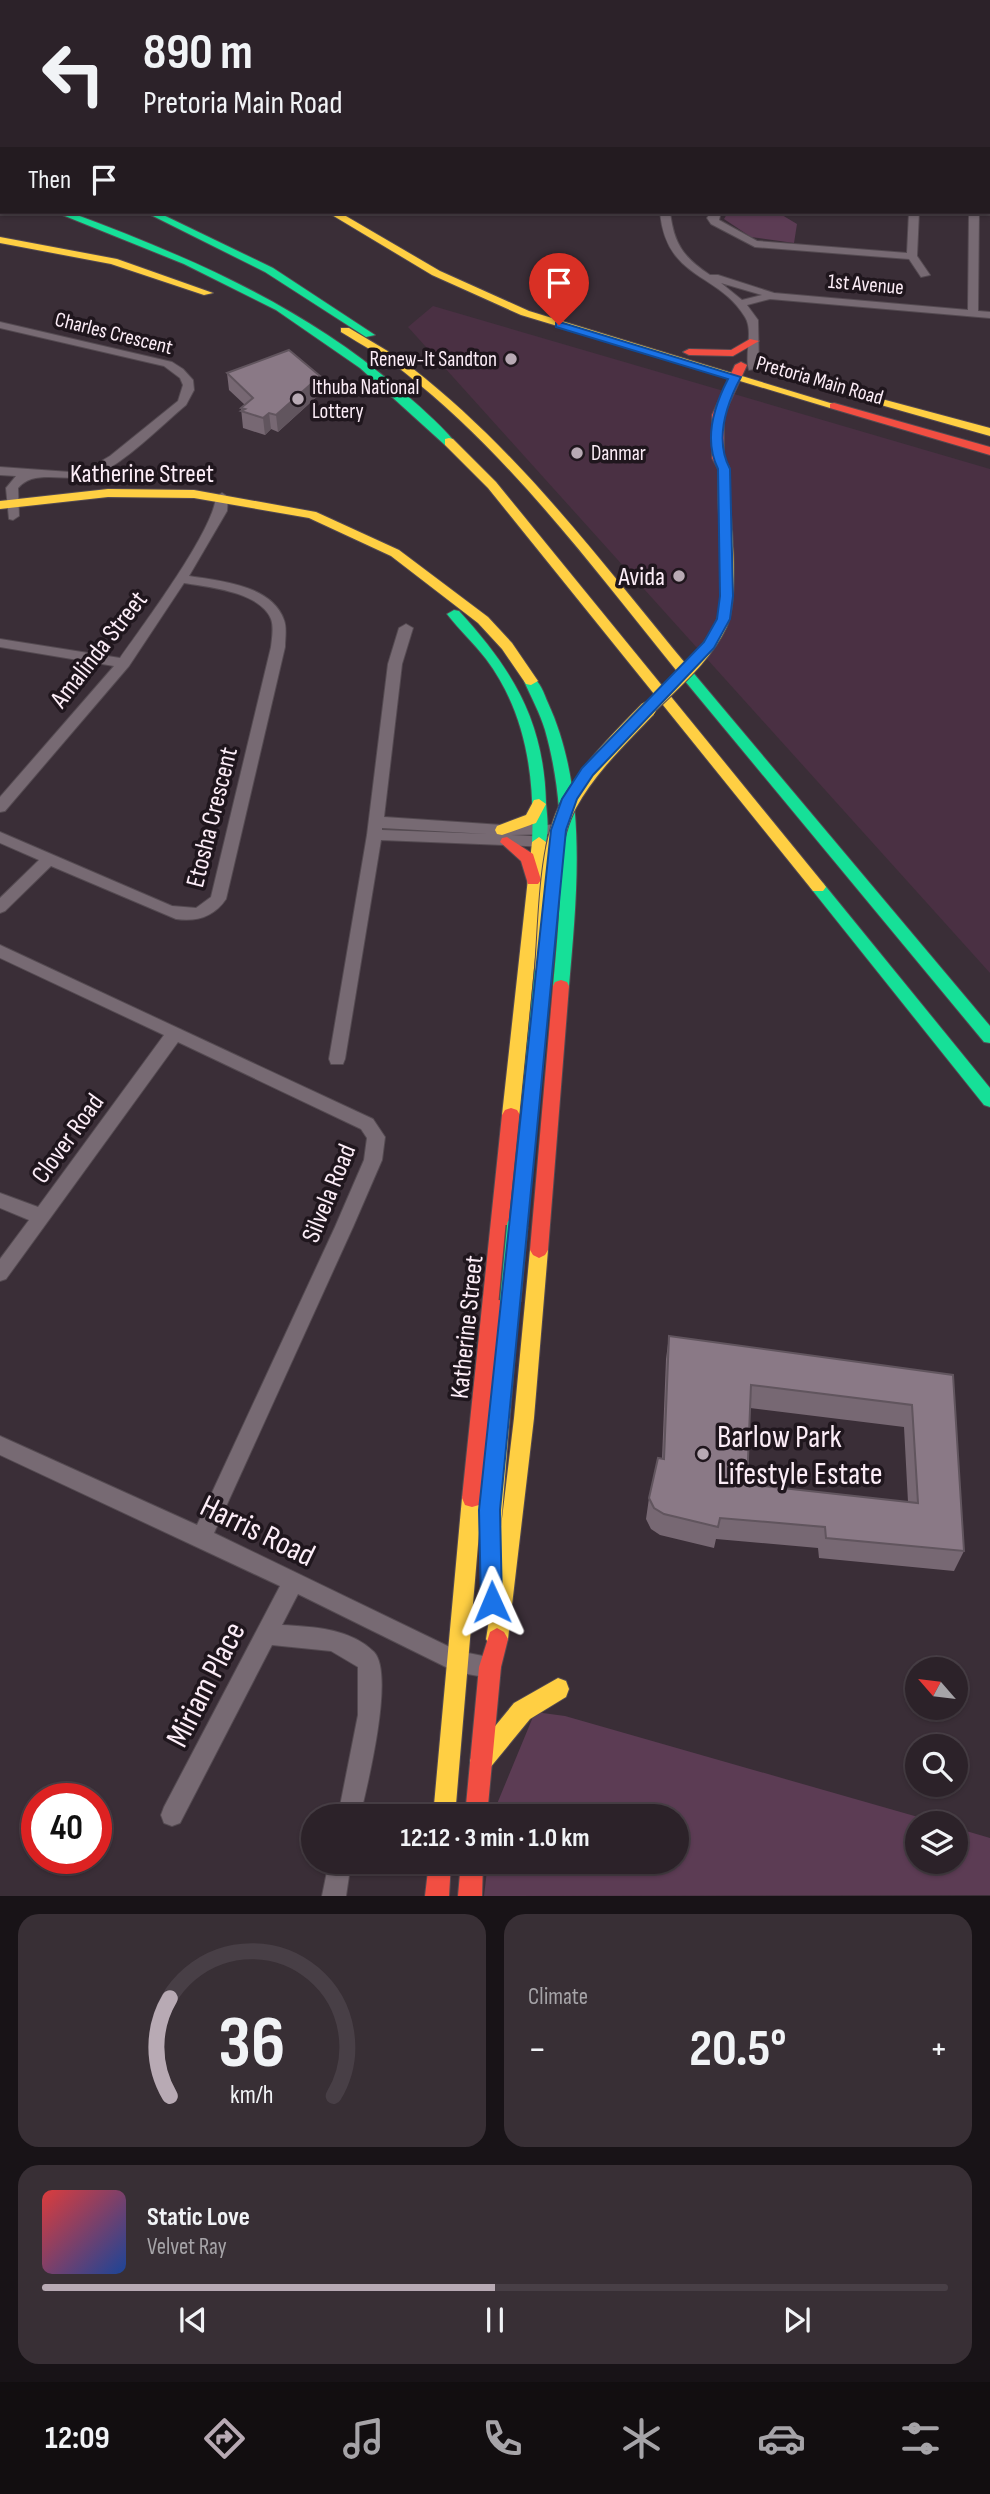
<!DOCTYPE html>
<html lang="en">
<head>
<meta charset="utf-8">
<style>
  body { margin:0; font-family:"Sofia Sans Condensed",sans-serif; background:#382f35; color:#f1f3f6; height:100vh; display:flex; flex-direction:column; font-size:26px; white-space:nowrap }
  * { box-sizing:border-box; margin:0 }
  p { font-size:23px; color:#a6a4a8 }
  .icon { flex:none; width:38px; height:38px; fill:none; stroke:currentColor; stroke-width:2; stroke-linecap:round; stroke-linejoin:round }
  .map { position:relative; height:1896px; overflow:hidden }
  .drawer { display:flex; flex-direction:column; gap:18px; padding:18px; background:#181317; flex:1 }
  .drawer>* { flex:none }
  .top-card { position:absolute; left:0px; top:0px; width:990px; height:214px; box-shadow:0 2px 5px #0004,0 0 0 2px #483f46; background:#2c2229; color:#f1f3f6; overflow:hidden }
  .needle { width:46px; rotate:298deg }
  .controls { position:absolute; left:905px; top:1657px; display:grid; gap:14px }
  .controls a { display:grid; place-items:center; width:63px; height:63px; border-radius:50%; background:#2c2229; box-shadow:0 2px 5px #0004,0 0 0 2px #483f46; font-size:35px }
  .speed { position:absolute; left:21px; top:1783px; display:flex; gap:14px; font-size:35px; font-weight:700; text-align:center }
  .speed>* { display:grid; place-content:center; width:91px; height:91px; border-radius:50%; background:#2c2229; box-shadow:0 2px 5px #0004,0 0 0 2px #483f46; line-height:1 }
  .speed .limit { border:10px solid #d22; background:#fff; color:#111 }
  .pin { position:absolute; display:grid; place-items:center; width:60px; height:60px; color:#fff; margin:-72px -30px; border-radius:50% 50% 50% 0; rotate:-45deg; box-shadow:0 0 7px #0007 }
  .pin .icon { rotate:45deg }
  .me { position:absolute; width:77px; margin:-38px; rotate:359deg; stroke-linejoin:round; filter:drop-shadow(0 0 5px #0008) }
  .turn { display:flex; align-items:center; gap:24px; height:147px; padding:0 28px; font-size:32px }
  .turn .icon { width:91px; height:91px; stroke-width:2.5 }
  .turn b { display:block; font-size:49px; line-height:60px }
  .then { display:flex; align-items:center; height:66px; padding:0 28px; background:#0003; gap:14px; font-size:26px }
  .big { font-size:52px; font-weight:700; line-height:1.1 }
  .drawer .tile { flex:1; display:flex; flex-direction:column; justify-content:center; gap:10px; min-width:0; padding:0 24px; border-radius:21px; background:#382f35 }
  .drawer .dial { align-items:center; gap:0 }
  .dial svg { height:182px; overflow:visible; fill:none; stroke:#483f46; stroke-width:7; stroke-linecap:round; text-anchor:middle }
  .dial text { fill:#f1f3f6; stroke:none }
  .song { display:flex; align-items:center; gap:21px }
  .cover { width:84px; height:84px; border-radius:10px; background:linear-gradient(135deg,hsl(0 70% 55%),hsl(220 70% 35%)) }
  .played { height:7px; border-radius:4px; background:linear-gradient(90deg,#b8aab4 50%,#483f46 50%) }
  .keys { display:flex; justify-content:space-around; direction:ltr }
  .heat { display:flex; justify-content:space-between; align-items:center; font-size:38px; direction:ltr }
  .drawer .tiles { flex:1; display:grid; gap:18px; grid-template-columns:1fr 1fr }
  .tile:last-child { grid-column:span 2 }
  .trip { position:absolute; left:301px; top:1804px; width:388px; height:70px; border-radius:35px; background:#2c2229; box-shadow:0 2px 5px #0004,0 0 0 2px #483f46; font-weight:700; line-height:70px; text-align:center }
  .tab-bar { display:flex; height:112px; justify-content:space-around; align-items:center; background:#120e10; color:#a6a4a8 }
  .tab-bar .icon { width:49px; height:49px }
  .tab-bar .on { color:#b8aab4 }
  .tab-bar b { font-size:32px; color:#f1f3f6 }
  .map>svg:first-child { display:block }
</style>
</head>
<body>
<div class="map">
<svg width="990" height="1896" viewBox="0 0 990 1896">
  <rect width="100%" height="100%" fill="#3a2e37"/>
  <path fill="#4a3043" d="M433,306l557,163v504l-582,-646z"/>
  <path fill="#5c3c54" d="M733,212h44l20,12 -3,19 -43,-6 -27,-18 3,-5z
    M535,1712l30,4 374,107 -22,1v38h39v-34l34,10v57l-506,1 4,-34h189v-46h-185z"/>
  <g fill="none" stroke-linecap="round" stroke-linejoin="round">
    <g stroke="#544a51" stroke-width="2">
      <path id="street" d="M345,0h8v2h-8z
        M447,0h8v2h-8z
        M538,0h8l-9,2z
        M622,0h8v2h-8z
        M642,0h30l2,2h-31z
        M716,0h8l1,2h-8z
        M803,0h10l-11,2z
        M908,0h8l-9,2z
        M966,0h8v2h-8z
        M989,76h1v6h-1z
        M989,183h1v6h-1z
        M660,212h10c4,32 13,45 40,63h8l56,18 194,17 1,-98h10l-1,99 12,1v6l-220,-19 -23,6 11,15 1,48 -10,2c-5,-15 5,-39 -4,-53 -27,-45 -79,-37 -85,-105zM721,283l41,12 -20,5z
        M711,212h10l-2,8 38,21 150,12 2,-41h10l-2,44 13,19 -9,2 -12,-18 -154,-12 -44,-23 -4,-6z
        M0,322l172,40 11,7 10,11 1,10 -8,15c-24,20 -63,60 -91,70 -24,9 -60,-8 -77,13l1,28 -6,4 -4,-1 -3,-31 10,-12 -16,-1v-8l70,5 18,-3 22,-13 68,-55 5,-16 -3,-7 -16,-12 -164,-38z
        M222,493l6,4 -1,14 -38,65c31,5 83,9 95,44 3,8 1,18 1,27l-59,252c-12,18 -30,23 -50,20l-125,-53 -46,45 -5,2v-15l39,-38 -39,-17v-11l172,74 24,2 15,-11 60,-250c1,-9 3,-20 0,-28 -11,-27 -62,-32 -87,-36l-55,83 -124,145 -5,1v-15l114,-131 -114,-19v-8l120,19c23,-33 93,-126 96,-161z
        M406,624l7,4 -11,36 -18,153 118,8h49l5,1 2,4 -2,4 -45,1 39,2 7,5 -7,5 -169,-7 -36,219 -2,5h-12l-2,-5 38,-224 21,-171 11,-36zM382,828l106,6 -106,-4z
        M0,945l373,174 12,18 -3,23 -29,67 -139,306 244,118 40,8 3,8 -3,8 -8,3 -34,-6 -158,-78 -16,31c31,2 68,3 92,27 21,22 -7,135 -14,164h-22l20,-101v-48l-27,-16 -59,-6 -92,178 -8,3 -8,-3 -3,-8 3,-8 116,-221 -280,-131v-19l197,89 138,-298 29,-67 3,-22 -6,-9 -183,-87 -172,237 -6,2v-22l29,-39 -29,-12v-15l38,14 126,-172 -164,-77z
        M329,1862h22l-5,34h-24z"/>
    </g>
    <g stroke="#544a51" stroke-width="2">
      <path id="fast" d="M0,109h2v6h-2z
        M55,212h14c118,44 231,92 328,175 20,17 41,35 58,55l-2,3h-8l-85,-77 -84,-58 -92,-46z
        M145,212h12l116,56 102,67 -9,2 -101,-65z
        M454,610l5,1c54,59 85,110 87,192 1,13 4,31 -2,43h-10l-2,-4c3,-65 -6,-130 -46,-183 -12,-16 -27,-29 -39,-45z
        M685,668l5,1 300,357v17l-6,-1 -304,-367 -2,-3z
        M531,677c9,3 13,17 17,26 40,87 29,190 21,283l-2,4h-12l-2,-4c8,-85 16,-172 -8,-256 -5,-17 -14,-33 -21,-49z
        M818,881l5,2 167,205v19l-6,-2 -171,-214 -3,-4z"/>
    </g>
    <g stroke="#544a51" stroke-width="2">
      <path id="slow" d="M257,0h8l-9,2z
        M0,151l2,1v6l-2,-1z
        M327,212h12l101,59 89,40 311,95 -10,2 -309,-93 -89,-40z
        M0,237l117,22 96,34 -9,2 -93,-31 -111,-21z
        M341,328h8c21,13 43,24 63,40 108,84 191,196 278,301l2,3 -2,3h-10c-86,-106 -168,-218 -276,-303 -19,-15 -42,-27 -63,-40z
        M878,398l112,30v8l-116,-33 -2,-2z
        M449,438l4,1 43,43 327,401 3,4 -3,4h-10l-325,-403 -43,-43v-6z
        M108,489l86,1 122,22 83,38 89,67 24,26 26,38 -7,4 -5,-1 -24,-35 -24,-26 -87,-67 -82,-38 -115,-20 -86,-1 -108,12v-8z
        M539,799l7,5 -10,19 -34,12 -5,-1 -2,-4 2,-4 29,-11 8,-15z
        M539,837l7,5 -26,273 -3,5 -6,2 -6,-2 -3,-5 30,-273z
        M539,1242l6,3 3,5 -14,168 -26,221 -4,7 -7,4 -7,-4 -4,-7 4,-25 -5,-2 -3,-7 -2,-84 -25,295h-22l29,-318 3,-7 7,-2 7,2 2,5 20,-195 2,-6 7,-2 7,2 2,6 -18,226 13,-109 16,-168 3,-5z
        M558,1678l8,3 3,8 -3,8 -36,22 -41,50 -8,3 -8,-3 -3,-8 3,-8 41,-50z"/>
    </g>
    <g stroke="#544a51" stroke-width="2">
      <path id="jam" d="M0,186h2v6h-2z
        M750,339l9,2 -26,15 -44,-1 -6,-3 6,-3 42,1z
        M741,362l6,3 -23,50v43l6,11v32l-6,4 -6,-4v-32l-6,-11v-43l23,-50z
        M834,403l156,44v8l-160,-47v-4z
        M507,837l26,17 8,26 -3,4h-10l-7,-23 -21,-19 2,-4z
        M561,980l6,2 2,4 -21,264 -3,5 -6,3 -6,-3 -3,-5 23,-264 2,-4z
        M511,1108l6,2 3,5 -38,383 -3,7 -7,2 -7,-2 -3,-7 40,-383 3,-5z
        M497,1628l7,4 4,7 -7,28 -14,149h-22l14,-149 11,-35z
        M429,1862h22l-2,34h-24z
        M461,1862h22l-1,34h-24z"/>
    </g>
    <use href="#street" fill="#776a73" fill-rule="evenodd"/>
    <use href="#fast" fill="#16e098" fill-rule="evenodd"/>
    <use href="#slow" fill="#ffcf43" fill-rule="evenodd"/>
    <use href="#jam" fill="#f24e42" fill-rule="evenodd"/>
    <g stroke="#544a51" stroke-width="18" stroke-linecap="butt">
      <path id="fast-bridge-far1" d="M517,1228l26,-259"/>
    </g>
    <g stroke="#544a51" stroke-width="23" stroke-linecap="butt">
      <path id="fast-bridge" d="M510,1301l7,-75"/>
    </g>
    <g stroke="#544a51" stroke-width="14" stroke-linecap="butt">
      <path id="slow-bridge-far1" d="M647,711c25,-26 58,-52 74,-86 12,-26 5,-93 3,-124"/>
    </g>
    <g stroke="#544a51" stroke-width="18" stroke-linecap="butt">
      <path id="slow-bridge" d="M543,969c4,-47 3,-124 26,-165 20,-36 50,-65 79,-95"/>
    </g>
    <use href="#fast-bridge-far1" stroke="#16e098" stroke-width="16"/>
    <use href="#fast-bridge" stroke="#16e098" stroke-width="20"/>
    <use href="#slow-bridge-far1" stroke="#ffcf43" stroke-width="12"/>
    <use href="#slow-bridge" stroke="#ffcf43" stroke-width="16"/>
  </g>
  <path fill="#776873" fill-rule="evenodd" d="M0,61h2v34h-2z
    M227,373l95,19 -44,40 -7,-3 -6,6 -22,-7 -2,-20 4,-3 -16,-15z
    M669,1336l284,39 11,176 -10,20 -135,-13 -1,-10 -102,-9 -2,9 -54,-13 -9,-6 -5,-10 3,-21 13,-39 4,-100zM750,1408l154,19 4,75 -161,-18z"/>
  <path fill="#61555e" d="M320,376l2,16 -44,40 -2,-17z
    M269,413l2,16 -6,6 -2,-17z"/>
  <path fill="#8a7986" stroke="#61555e" stroke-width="2" fill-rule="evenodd" d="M0,61h2v19h-2z
    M289,350l31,26 -44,39 -7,-2 -6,5 -22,-7 4,-2 -4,-1 12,-10 -26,-25z
    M669,1336l284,39 11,176 -138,-13 -1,-11 -105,-9 -2,9 -54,-13 -10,-6 -5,-10 9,-40 6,1zM751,1385l161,20 6,98 -171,-19z"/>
  <path fill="#1a73e8" stroke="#114b97" stroke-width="2" d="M556,323h7l178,54c-15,28 -27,62 -11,92l3,127 -3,23 -16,29 -121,127 -16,24 -11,31 -66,680 2,92 -3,8 -7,3 -8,-3 -3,-8 -2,-92 72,-680 11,-31 20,-31 122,-126 13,-23 3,-23 -2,-127c-15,-30 -4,-63 10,-90l-172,-52z"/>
  <g fill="#b8aab4" stroke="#1f161d" stroke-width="2.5">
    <circle cx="511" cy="359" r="7"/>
    <circle cx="298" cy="399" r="7"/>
    <circle cx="577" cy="453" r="7"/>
    <circle cx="679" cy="576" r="7"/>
    <circle cx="703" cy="1454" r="7"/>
  </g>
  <g text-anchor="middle" stroke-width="7" stroke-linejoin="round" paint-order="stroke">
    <g font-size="21" fill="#fcedf7" stroke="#1f161d">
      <text transform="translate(866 284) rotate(5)" y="7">1st Avenue</text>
      <text transform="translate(114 333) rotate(14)" y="7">Charles Crescent</text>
      <text transform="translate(820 380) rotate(16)" y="7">Pretoria Main Road</text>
    </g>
    <g font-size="21" fill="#fcedf7" stroke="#1f161d" text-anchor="start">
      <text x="497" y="366" text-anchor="end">Renew-It Sandton</text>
      <text x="312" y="394">Ithuba National<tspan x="312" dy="24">Lottery</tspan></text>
      <text x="591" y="460">Danmar</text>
    </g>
    <g font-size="26" fill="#fcedf7" stroke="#1f161d">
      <text x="142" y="482">Katherine Street</text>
      <text transform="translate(98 649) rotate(-52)" y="9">Amalinda Street</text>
      <text transform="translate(211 817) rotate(-76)" y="9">Etosha Crescent</text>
      <text transform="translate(67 1138) rotate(-54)" y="9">Clover Road</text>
      <text transform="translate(328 1193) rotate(-68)" y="9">Silvela Road</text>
      <text transform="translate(466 1327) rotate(-84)" y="9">Katherine Street</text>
    </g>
    <g font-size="26" fill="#fcedf7" stroke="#1f161d" text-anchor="end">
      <text x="665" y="585">Avida</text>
    </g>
    <g font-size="32" fill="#fcedf7" stroke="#1f161d" text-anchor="start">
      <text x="717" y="1447">Barlow Park<tspan x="717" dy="37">Lifestyle Estate</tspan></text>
    </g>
    <g font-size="32" fill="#fcedf7" stroke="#1f161d">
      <text transform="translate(258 1530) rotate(26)" y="11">Harris Road</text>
      <text transform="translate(205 1684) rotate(-63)" y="11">Miriam Place</text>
    </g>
  </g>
</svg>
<div class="controls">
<a><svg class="needle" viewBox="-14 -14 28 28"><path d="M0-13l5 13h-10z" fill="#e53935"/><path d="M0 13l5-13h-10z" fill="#a6a4a8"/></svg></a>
<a><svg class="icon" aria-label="search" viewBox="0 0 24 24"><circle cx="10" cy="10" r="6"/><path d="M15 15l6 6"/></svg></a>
<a><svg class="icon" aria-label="layers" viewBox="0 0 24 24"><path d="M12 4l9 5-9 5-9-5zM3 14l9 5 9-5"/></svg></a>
</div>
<div class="speed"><div class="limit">40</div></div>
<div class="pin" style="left:559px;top:325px;background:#d93025"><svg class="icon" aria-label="arrive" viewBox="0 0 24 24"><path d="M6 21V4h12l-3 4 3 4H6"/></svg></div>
<svg class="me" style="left:492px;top:1602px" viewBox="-20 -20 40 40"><path d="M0-17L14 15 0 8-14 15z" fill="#1a73e8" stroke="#fff" stroke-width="4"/></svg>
<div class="trip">12:12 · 3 min · 1.0 km</div>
<div class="top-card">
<div class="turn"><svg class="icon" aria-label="left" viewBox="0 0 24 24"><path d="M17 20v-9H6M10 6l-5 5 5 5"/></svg><div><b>890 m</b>Pretoria Main Road</div></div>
<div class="then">Then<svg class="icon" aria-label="arrive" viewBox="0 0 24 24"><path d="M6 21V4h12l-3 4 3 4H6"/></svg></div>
</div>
</div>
<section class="drawer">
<div class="tiles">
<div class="tile dial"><svg viewBox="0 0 100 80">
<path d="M14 69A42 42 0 1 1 86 69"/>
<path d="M14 69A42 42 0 0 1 14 26" stroke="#b8aab4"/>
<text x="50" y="56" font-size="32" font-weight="700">36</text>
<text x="50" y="72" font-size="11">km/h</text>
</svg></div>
<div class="tile"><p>Climate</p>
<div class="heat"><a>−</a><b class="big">20.5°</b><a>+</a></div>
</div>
<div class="tile">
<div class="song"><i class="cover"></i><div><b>Static Love</b><p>Velvet Ray</p></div></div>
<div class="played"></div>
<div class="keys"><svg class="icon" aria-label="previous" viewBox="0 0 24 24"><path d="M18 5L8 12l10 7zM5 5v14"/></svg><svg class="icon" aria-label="pause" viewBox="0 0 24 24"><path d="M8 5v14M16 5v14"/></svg><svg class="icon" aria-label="next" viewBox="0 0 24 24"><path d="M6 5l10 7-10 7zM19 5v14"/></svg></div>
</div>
</div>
</section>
<nav class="tab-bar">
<b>12:09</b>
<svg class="icon on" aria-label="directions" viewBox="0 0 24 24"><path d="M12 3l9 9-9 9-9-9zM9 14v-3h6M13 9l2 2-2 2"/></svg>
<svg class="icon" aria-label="music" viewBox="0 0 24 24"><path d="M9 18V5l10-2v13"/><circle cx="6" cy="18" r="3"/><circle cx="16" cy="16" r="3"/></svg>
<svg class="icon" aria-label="phone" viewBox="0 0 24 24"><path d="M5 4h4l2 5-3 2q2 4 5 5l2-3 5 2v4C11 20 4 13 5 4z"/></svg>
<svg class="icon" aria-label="climate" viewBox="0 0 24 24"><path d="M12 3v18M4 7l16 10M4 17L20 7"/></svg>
<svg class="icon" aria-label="car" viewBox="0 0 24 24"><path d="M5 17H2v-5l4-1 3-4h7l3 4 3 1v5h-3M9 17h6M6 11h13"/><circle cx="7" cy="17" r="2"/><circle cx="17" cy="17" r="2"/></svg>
<svg class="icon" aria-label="filters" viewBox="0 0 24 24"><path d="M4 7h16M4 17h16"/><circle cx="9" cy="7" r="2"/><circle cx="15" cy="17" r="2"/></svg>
</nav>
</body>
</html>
